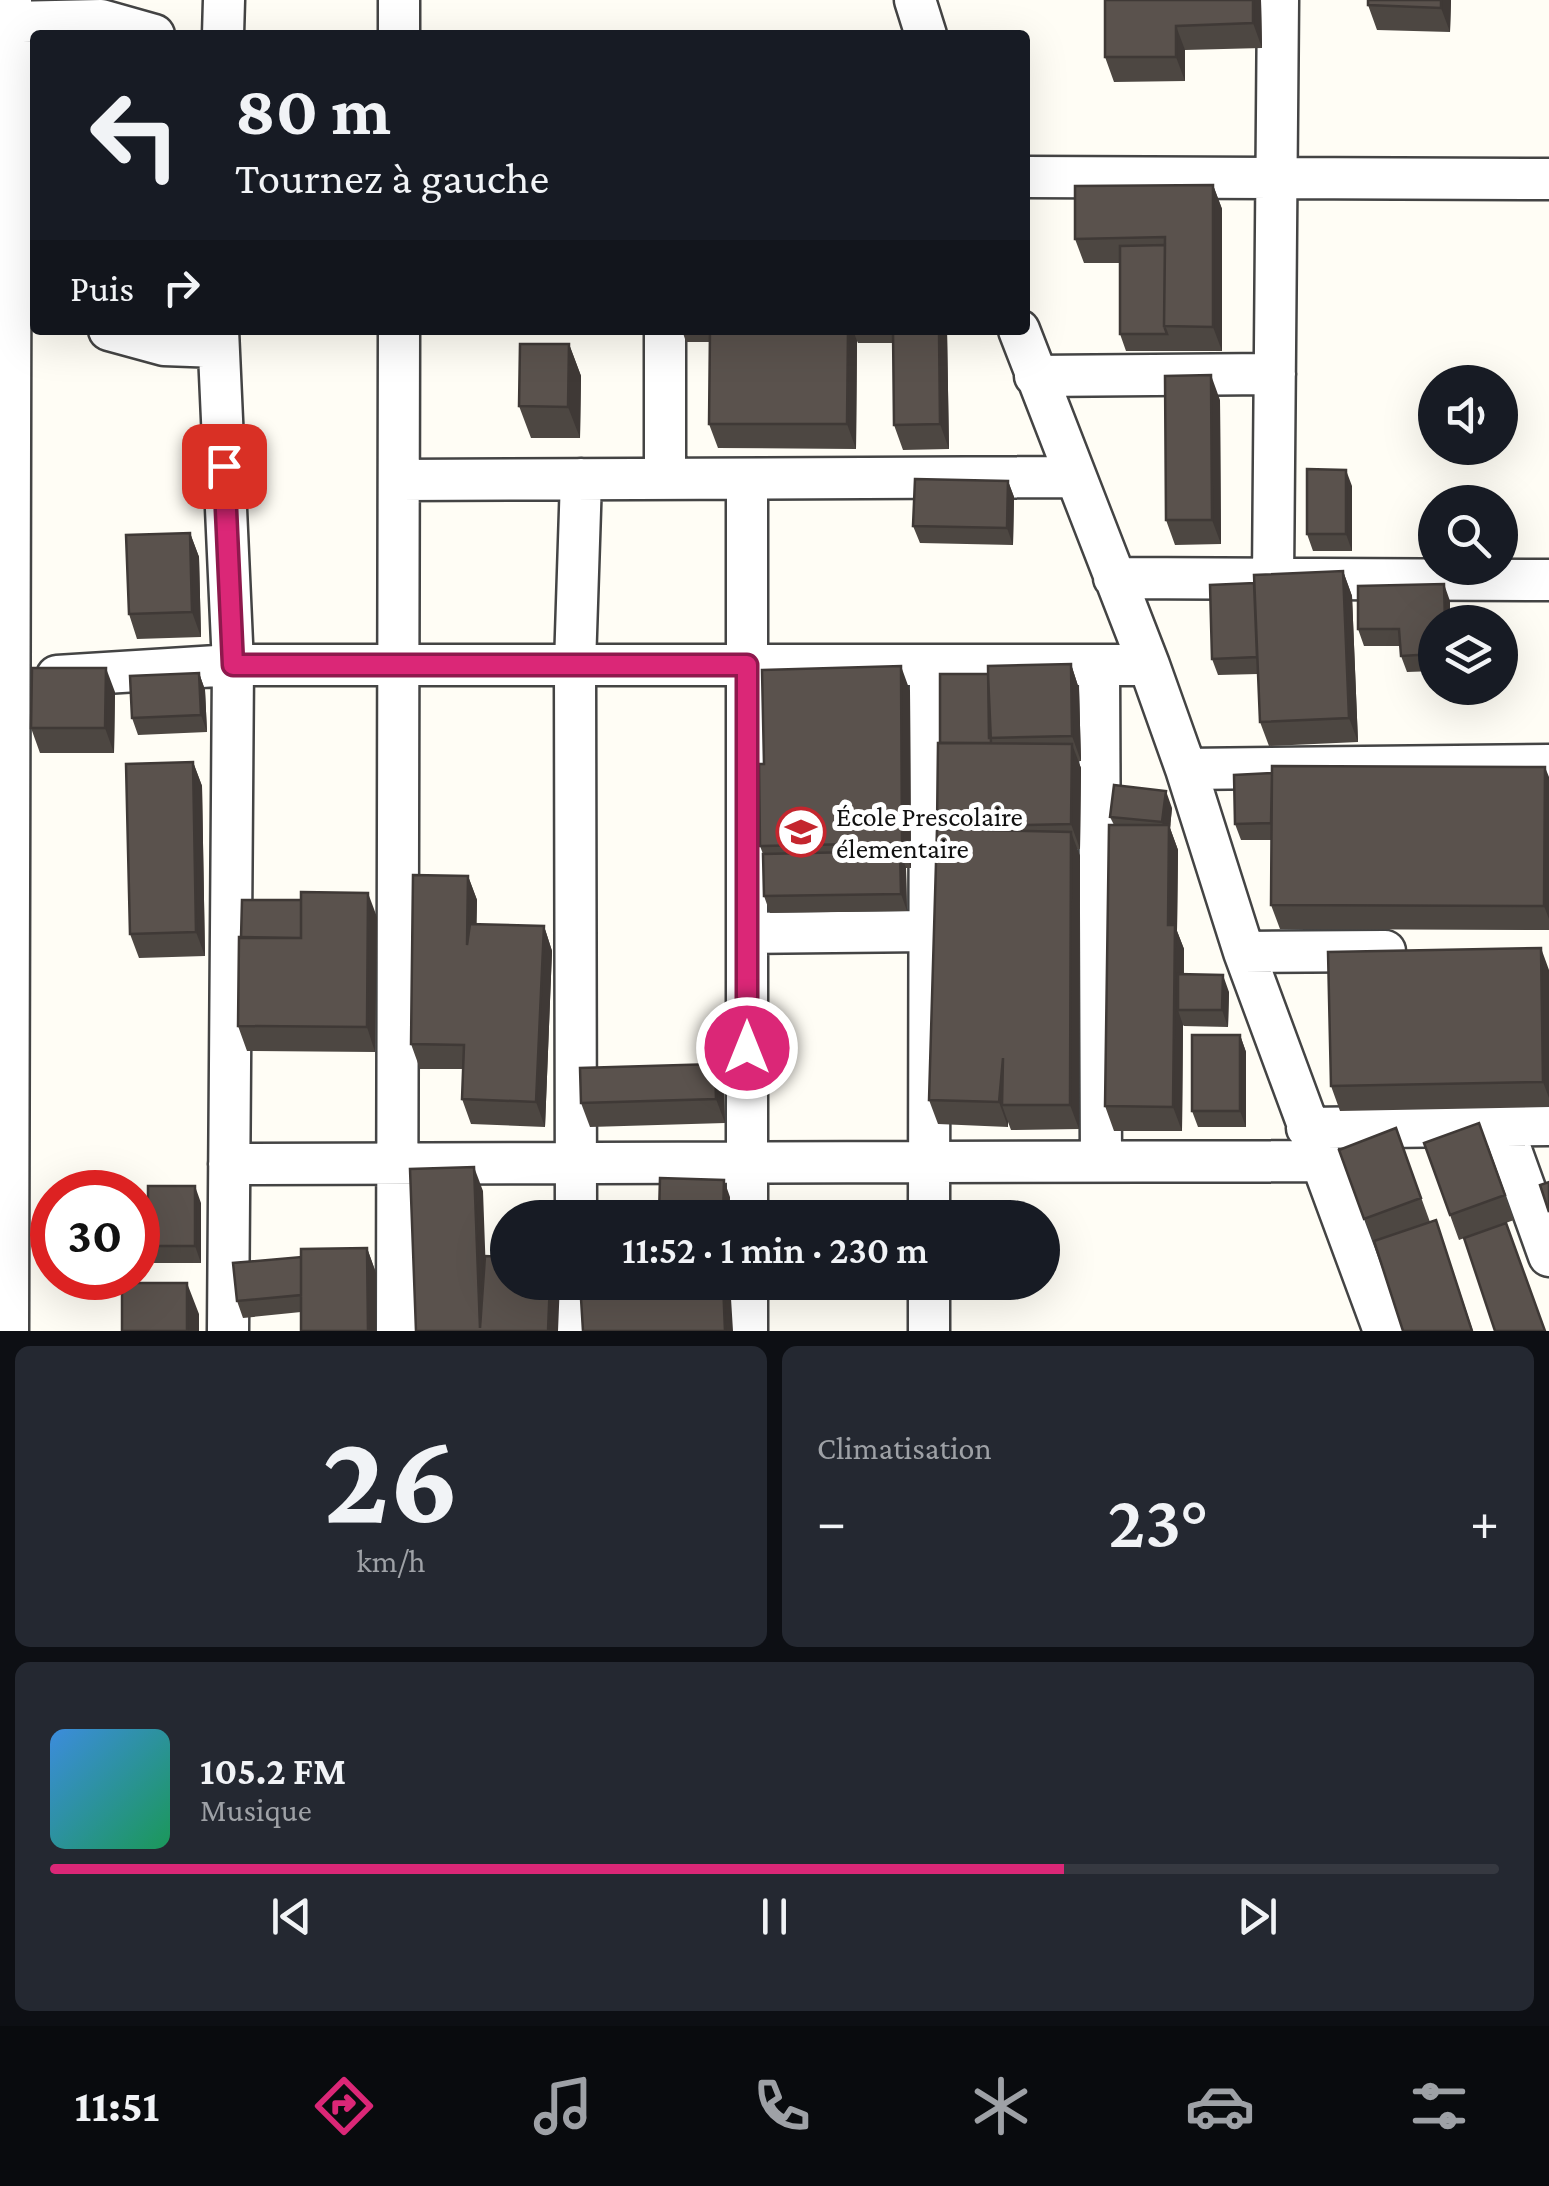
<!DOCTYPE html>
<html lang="fr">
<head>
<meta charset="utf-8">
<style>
  body { margin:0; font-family:"Crimson Pro",serif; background:#242831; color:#f1f3f6; height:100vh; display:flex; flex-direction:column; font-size:38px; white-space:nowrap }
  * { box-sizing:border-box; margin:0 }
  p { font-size:32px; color:#9ea1a6 }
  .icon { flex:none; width:55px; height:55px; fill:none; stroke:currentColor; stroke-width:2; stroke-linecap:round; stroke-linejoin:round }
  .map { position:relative; height:1331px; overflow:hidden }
  .panel { display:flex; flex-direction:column; gap:15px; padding:15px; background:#0d0f14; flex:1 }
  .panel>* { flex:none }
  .banner { position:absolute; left:30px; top:30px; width:1000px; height:305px; border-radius:10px; box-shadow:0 10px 40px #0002; background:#171b24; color:#f1f3f6; overflow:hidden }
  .fabs { position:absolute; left:1418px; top:365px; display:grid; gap:20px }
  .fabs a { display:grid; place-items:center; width:100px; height:100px; border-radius:50%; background:#171b24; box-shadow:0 10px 40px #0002; font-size:50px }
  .speed { position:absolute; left:30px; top:1170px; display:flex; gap:20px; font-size:50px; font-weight:700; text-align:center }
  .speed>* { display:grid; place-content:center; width:130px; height:130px; border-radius:50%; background:#171b24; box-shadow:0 10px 40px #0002; line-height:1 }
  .speed .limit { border:15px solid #d22; background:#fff; color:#111 }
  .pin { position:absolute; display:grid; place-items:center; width:85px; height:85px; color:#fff; margin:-42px; border-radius:20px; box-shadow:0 5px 15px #0006 }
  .me { position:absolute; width:110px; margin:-55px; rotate:0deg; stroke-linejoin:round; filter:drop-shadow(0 0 8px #0008) }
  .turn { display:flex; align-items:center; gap:35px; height:210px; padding:0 40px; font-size:45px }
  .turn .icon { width:130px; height:130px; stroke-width:2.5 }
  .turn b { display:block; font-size:70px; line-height:85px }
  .then { display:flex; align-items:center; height:95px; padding:0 40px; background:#0003; gap:20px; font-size:38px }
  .big { font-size:75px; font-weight:600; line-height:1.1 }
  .panel .card { flex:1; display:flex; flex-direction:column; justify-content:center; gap:15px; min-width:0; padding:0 35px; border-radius:15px; background:#242831 }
  .panel .dial { align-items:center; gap:0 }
  .dial b { font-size:130px; line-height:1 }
  .song { display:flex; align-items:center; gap:30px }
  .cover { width:120px; height:120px; border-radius:15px; background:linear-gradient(135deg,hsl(210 70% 55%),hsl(150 70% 35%)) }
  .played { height:10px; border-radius:5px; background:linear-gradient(90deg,#db2777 70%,#363941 70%) }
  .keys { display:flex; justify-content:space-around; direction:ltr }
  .heat { display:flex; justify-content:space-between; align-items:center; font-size:55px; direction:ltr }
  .panel .tiles { flex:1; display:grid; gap:15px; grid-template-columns:1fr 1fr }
  .card:last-child { grid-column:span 2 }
  .trip { position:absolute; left:490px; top:1200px; width:570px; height:100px; border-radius:50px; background:#171b24; box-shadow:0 10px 40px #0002; font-weight:600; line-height:100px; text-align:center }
  .tab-bar { display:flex; height:160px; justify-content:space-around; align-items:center; background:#090b0e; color:#9ea1a6 }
  .tab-bar .icon { width:70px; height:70px }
  .tab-bar .current { color:#db2777 }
  .tab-bar b { font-size:45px; color:#f1f3f6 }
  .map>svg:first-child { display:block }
</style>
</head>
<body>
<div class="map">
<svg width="1549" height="1331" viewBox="0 0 1549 1331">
  <rect width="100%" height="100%" fill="#fffdf5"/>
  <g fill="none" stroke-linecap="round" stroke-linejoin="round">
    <g stroke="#444" stroke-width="45">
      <path id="minor" d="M915,0l11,35
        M11,22l90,-2 53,15
        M223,35l1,-35
        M399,35v-35
        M1025,177l524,2
        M109,330l55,15 54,2
        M218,330l15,335 -5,666
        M1019,330l130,335 37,104 58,183 140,379
        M1035,376l240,-2
        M665,479v-149
        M399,480l676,-3
        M1114,578l435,2
        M1273,579l5,-579
        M1099,665l2,496
        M57,676l176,-11h916
        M1186,769l363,-4
        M747,933l182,-2
        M1244,952l141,-1
        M1502,1125l47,131
        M1307,1128l242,-3
        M229,1164l1090,-3
        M576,1218l-1,-553 6,-186
        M747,1218v-739
        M929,1218l1,-553
        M8,1331l3,-1331
        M397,1331l2,-1001
        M576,1331v-49
        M747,1331v-49
        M929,1331v-49"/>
    </g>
    <use href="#minor" stroke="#fff" stroke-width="40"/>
  </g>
  <path fill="#4d4742" d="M1105,0h156l1,48 -77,2v31l-71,1 -9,-25z
    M1368,0h83l-1,32 -73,-2 -9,-25z
    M1213,185l9,24v142h-96l-6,-17v-71h-36l-9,-24z
    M682,330h265l2,119 -46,1 -9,-25 -1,-82h-35l-1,-2 -1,108 -138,-1 -9,-24 1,-82h-24z
    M569,344l12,32 -1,62h-49l-12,-32z
    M1220,400l1,144 -46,1 -9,-25z
    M1008,481l6,16 -1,48 -93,-2 -7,-17z
    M1352,486v65h-39l-6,-17z
    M190,533l9,24 2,80 -64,2 -8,-25z
    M1343,571l9,25 6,146 -89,4 -9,-24 -2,-48 -40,1 -6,-16 42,-76z
    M1450,601l-15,21v49l-28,1 -6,-16 -1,-10h-36l-6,-17z
    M1071,664l8,25 2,72h-3l3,7 -1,81h-3l3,7 -1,273 -68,1 -3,-8v5l-70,-3 -9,-24 8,-273 51,-153z
    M199,673l6,17 2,42 -69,3 -6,-17z
    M910,691l1,177h-5l1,43 -137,2 -6,-17 -1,-42 -3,-8 4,-82z
    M115,692l-1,61h-74l-9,-25z
    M193,762l9,24 3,170 -66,2 -9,-24z
    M1549,777v153l-269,-1 -9,-24v-65h-30l-6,-16z
    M1172,808l-2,20 8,22 -1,81 7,18v25l45,18 -1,35 -44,-1 -1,-1 -1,106h-68l-9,-25 9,-281 -4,-8z
    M468,876l9,24 -1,24 68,2 8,25 -7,176 -74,-3 -9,-25 2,-30h-44l-9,-25z
    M377,917l-2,135 -128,-1 -9,-25z
    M1549,970v137l-209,4 -9,-25z
    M1240,1035l6,17v75h-48l-6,-16z
    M724,1089l1,34 -135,4 -9,-24z
    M1479,1123l35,97 -55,20 -35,-97z
    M1396,1128l34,94 6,-2 37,111h-70l-29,-88 -35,-93z
    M730,1197l-1,21h-69l-1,-4z
    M201,1203v60h-47l-6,-17z
    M367,1248l9,25v58h-75v-19l-58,6 -6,-17 64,-44z"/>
  <path fill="#3f3936" d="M1253,0h8l1,48 -9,-25z
    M1441,0h10l-1,32 -9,-24z
    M1176,26l9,24v31l-9,-24z
    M1213,185l9,24v142l-9,-24z
    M848,330h5l4,11 -1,108 -9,-25z
    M939,330h8l2,119 -9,-25z
    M569,344l12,32 -1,62 -12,-31z
    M1211,375l9,25 1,144 -9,-24z
    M1346,470l6,16v65l-6,-17z
    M1008,481l6,16 -1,48 -6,-17z
    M190,533l9,24 2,80 -9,-25z
    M1343,571l9,25 6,146 -9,-24z
    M1444,584l6,17v21h-5z
    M1071,664l8,25 2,72 -9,-25z
    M901,666l9,25 1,177 -9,-25z
    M106,668l9,24 -1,61 -9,-25z
    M199,673l6,17 2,42 -6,-17z
    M1072,744l9,24 -1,81 -9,-25z
    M193,762l9,24 3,170 -9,-24z
    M1545,767l4,10v142l-5,-13z
    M1166,791l6,17 -2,20 8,22 -1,81 7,18 -1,61h-5l5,15 -1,106 -9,-24 -5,-182v-86l-6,-17z
    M1071,832l9,24 -1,273 -9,-24z
    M900,851l6,17 1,43 -6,-17z
    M468,876l9,24 -1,70 -9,-25z
    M368,893l9,24 -2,135 -8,-25z
    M544,926l8,25 -7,176 -9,-25z
    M1541,948l8,22v128l-6,-16z
    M1223,975l6,17 -1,35 -6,-17z
    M1240,1035l6,17v75l-6,-16z
    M1003,1058l-1,47 6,17v5l-9,-25z
    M715,1064l9,25 1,34 -9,-24z
    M474,1167l9,24 5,140 -8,-3z
    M724,1180l6,17 -1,21h-5l-1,-3z
    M195,1186l6,17v60l-6,-17z
    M367,1248l9,25v58h-8z
    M550,1282h10l-2,49h-10z
    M723,1282h7l3,49h-8z
    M187,1283l12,31v17h-12z"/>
  <path fill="#5a524d" stroke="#3f3936" stroke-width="2.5" d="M1105,0h148v23l-77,3v31h-71z
    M1368,0h73v8l-73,-3z
    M1213,185v142l-49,-1 1,-89 -90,2v-53z
    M1165,245l-1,81 3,8h-47v-88z
    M710,330h138l-1,94h-138z
    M893,330h46l1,94 -46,1z
    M520,344h49l-1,63 -49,-1z
    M1211,375l1,145h-46l-1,-144z
    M1307,469l39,1v64h-39z
    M915,479l93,2 -1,47 -94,-2z
    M190,533l2,79 -63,2 -3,-79z
    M1343,571l6,147 -89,4 -6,-147z
    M1254,583l3,74 -45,2 -2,-74z
    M1444,584l1,38h-10v32l-34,2 -2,-27h-41v-43z
    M1071,664l1,72 -83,2 -1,-72z
    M901,666l1,177 -142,3 -1,-82h5l-2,-94z
    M32,668h74l-1,60h-74z
    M199,673l2,42 -69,3 -2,-42z
    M940,674h48l3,69h-51z
    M938,743l134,1 -1,80 -134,3z
    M193,762l3,170 -66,2 -4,-170z
    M1272,766l273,1 -1,139 -273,-1z
    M1272,773l-1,50 -36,1 -1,-49z
    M1114,785l52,6 -4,31 -52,-5z
    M1109,825h60l-1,100h7l-2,182 -68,-1z
    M937,829l134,3 -1,273h-68l1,-47 -4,44 -70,-2z
    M900,851l1,43 -137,2 -1,-42z
    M413,875l55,1 -1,69 3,-21 74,2 -8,176 -74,-3 2,-54 -53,-1z
    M301,892l67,1 -1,134 -129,-1 1,-89 62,1z
    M242,900h59v38h-60z
    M1541,948l2,134 -212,4 -3,-134z
    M1178,974l45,1 -1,35h-44z
    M1192,1035h48v76h-48z
    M715,1064l1,35 -135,4 -1,-35z
    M1479,1123l26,72 -55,20 -26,-72z
    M1396,1128l25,70 -57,21 -25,-69z
    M474,1167l6,161 5,-72 23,1v25h42l-2,49h-132l-6,-162z
    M660,1178l64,2 -1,35 -64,-1z
    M1549,1182v30l-9,-27z
    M148,1186h47v60h-47z
    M1436,1220l36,111h-69l-29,-90z
    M1506,1223l39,108h-50l-31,-93z
    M367,1248l1,83h-67v-82z
    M301,1257v38l-64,6 -4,-38z
    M580,1282h143l2,49h-142z
    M122,1283h65v48h-65z"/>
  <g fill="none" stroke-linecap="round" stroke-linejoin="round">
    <g stroke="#8e194d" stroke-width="25">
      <path id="route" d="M224,466l9,199h514v383"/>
    </g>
    <use href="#route" stroke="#db2777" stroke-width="18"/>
  </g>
  <defs>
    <g id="school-ring" transform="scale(2.5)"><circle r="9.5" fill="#fff" stroke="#c4262e" stroke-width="1.5"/><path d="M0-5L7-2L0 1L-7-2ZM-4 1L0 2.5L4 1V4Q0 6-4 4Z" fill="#c4262e"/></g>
  </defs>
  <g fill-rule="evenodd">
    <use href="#school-ring" x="801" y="832"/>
  </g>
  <g text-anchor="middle" stroke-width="10" stroke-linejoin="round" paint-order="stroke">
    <g font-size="28" fill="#111" stroke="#fff" text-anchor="start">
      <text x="836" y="826">École Prescolaire<tspan x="836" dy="32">élementaire</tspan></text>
    </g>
  </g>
</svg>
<div class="fabs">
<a><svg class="icon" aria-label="sound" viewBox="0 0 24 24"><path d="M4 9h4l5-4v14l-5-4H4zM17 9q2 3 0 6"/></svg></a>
<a><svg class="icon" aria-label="search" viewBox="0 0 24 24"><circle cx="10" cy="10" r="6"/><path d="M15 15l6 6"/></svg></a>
<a><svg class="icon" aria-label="layers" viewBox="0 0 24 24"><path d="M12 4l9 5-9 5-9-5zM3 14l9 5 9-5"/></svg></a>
</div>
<div class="speed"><div class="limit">30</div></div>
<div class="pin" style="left:224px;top:466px;background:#d93025"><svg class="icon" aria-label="arrive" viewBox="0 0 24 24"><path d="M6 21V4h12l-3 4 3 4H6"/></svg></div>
<svg class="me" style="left:747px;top:1048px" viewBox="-20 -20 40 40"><circle r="17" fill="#db2777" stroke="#fff" stroke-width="3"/><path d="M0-11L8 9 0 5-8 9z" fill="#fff"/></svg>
<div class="trip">11:52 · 1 min · 230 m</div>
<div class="banner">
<div class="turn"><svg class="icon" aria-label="left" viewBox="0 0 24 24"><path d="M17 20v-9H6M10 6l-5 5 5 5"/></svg><div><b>80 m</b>Tournez à gauche</div></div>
<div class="then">Puis<svg class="icon" aria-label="right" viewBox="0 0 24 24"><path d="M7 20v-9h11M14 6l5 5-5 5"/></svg></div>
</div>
</div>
<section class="panel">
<div class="tiles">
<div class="card dial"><b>26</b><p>km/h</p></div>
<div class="card"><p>Climatisation</p>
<div class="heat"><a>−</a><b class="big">23°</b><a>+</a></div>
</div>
<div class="card">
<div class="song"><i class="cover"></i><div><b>105.2 FM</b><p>Musique</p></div></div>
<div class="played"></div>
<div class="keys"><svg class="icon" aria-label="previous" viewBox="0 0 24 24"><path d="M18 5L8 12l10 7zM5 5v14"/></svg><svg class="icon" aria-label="pause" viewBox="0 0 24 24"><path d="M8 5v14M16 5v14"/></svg><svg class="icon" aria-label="next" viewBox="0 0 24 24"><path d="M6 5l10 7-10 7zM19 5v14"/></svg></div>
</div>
</div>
</section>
<nav class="tab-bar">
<b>11:51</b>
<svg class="icon current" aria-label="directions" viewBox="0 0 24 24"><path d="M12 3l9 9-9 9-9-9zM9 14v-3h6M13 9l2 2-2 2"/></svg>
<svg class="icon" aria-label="music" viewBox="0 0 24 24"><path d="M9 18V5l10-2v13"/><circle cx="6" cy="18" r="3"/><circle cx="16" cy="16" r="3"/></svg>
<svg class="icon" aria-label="phone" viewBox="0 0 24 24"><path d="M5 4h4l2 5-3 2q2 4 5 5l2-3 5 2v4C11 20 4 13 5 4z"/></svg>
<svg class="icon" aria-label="climate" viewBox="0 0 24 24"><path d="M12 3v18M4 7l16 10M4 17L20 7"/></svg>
<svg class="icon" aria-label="car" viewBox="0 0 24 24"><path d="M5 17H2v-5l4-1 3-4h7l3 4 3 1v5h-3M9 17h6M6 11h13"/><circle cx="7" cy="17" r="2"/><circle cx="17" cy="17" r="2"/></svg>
<svg class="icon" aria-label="filters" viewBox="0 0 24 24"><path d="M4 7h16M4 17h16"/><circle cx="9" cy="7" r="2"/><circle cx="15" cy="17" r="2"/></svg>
</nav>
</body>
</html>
